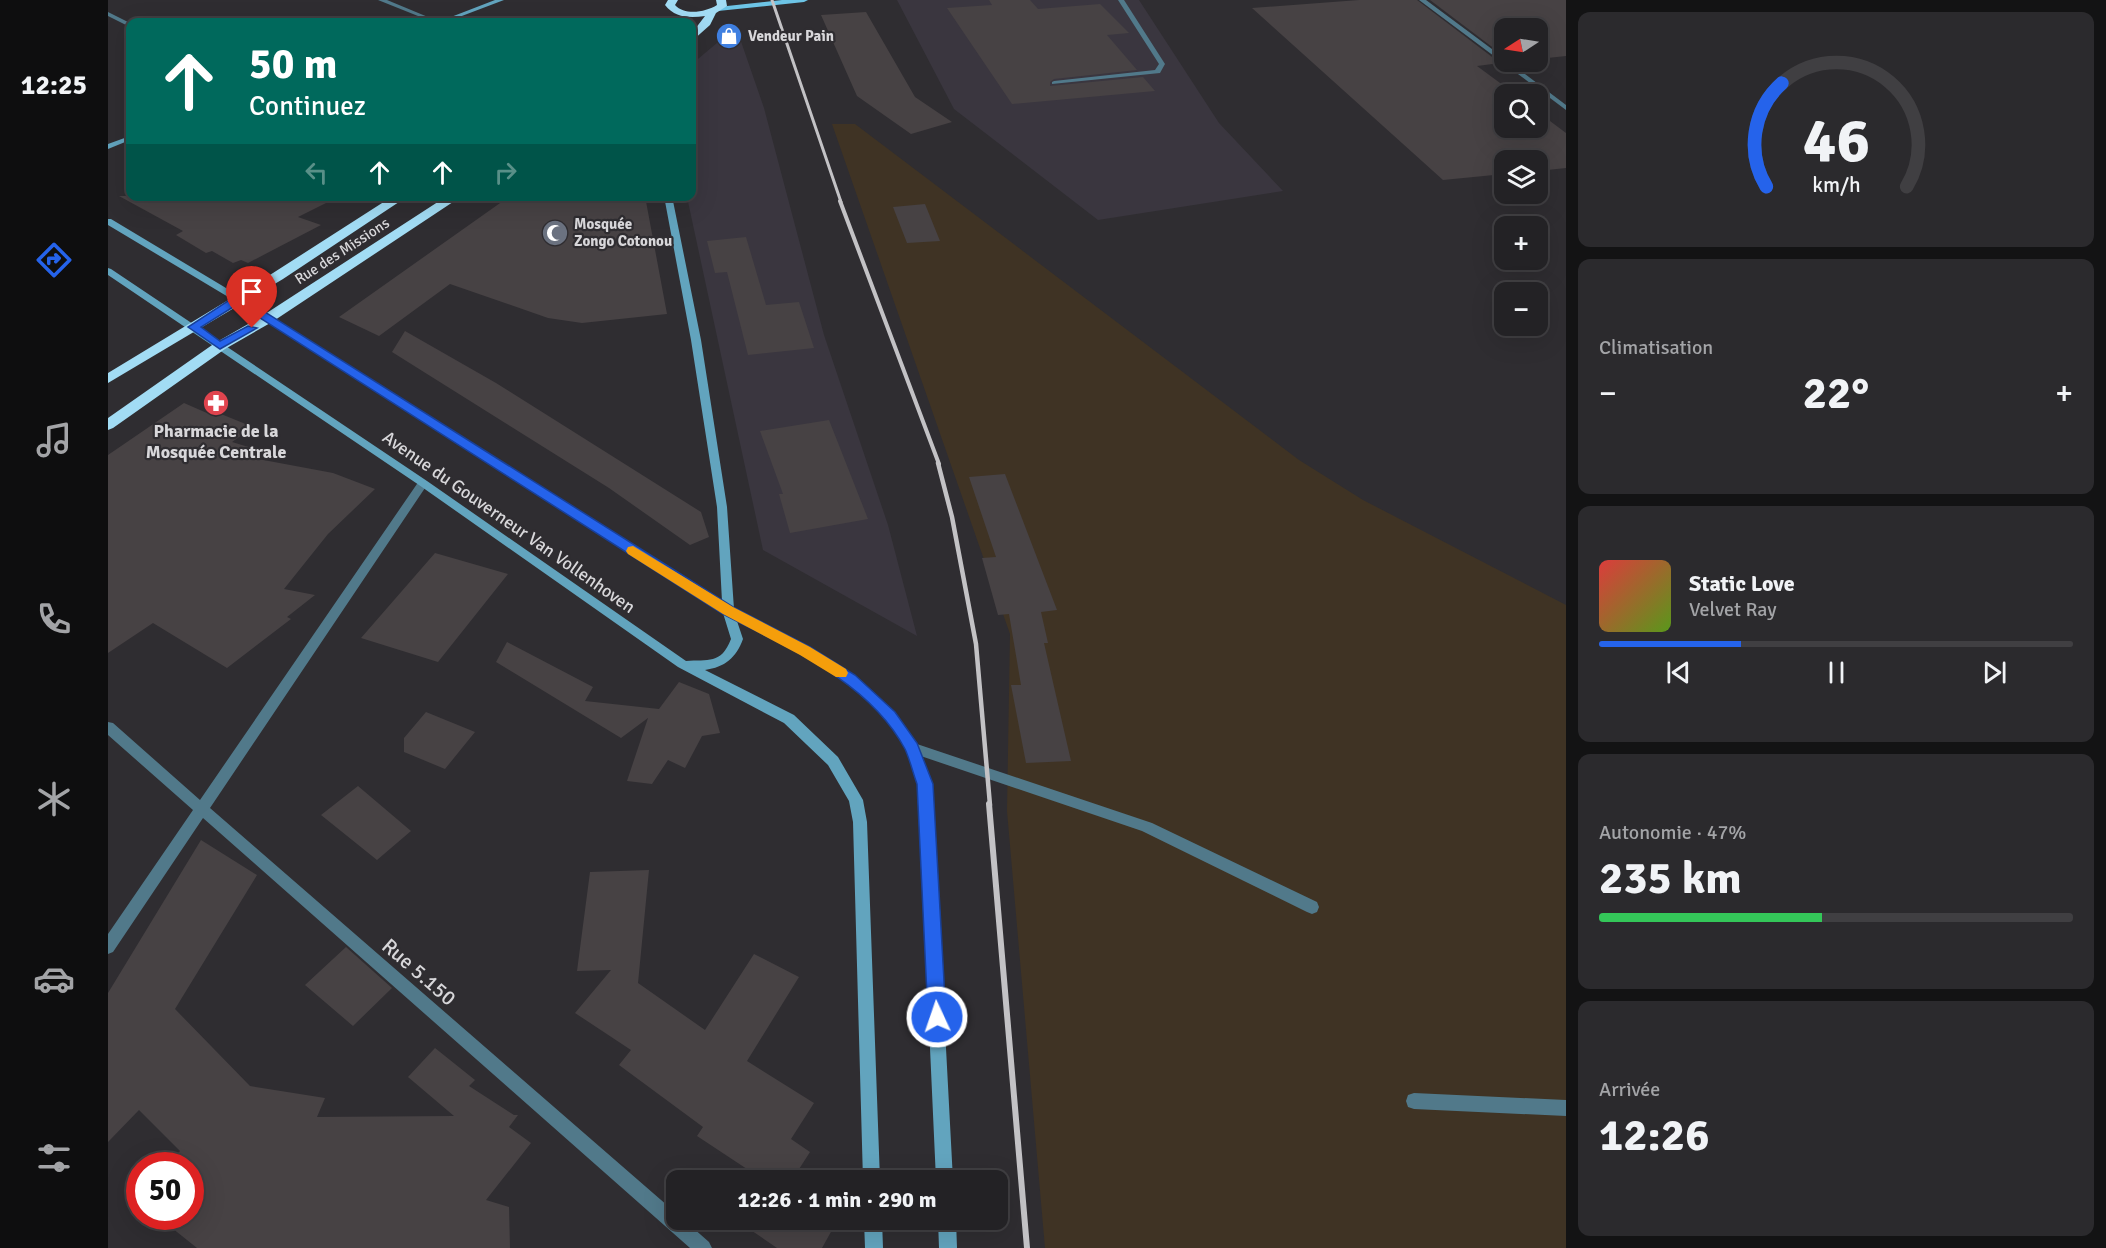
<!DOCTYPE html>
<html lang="fr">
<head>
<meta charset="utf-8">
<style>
  body { margin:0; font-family:Signika,sans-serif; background:#2b2a2d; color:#f1f3f6; height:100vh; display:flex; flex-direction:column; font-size:22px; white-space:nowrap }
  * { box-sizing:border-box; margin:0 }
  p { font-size:20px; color:#a3a4a7 }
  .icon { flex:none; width:33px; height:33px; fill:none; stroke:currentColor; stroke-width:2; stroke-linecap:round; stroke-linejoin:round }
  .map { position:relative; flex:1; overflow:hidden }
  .side { display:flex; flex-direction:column; gap:12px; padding:12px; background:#131314; width:540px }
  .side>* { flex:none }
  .top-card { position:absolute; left:18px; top:18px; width:570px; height:183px; border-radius:12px; box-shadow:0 6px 24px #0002,0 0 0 2px #403f42; background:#00695c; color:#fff; overflow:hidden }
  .needle { width:39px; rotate:258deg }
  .fabs { position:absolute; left:1386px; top:18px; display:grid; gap:12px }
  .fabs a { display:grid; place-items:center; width:54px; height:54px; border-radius:12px; background:#232225; box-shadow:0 6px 24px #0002,0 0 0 2px #403f42; font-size:30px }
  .speed { position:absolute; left:18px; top:1152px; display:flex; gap:12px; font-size:30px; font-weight:700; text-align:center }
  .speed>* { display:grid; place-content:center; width:78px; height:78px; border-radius:50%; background:#232225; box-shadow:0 6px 24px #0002,0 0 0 2px #403f42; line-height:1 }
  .speed .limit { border:9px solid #d22; background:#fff; color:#111 }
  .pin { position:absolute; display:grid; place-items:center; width:51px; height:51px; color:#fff; margin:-62px -26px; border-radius:50% 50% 50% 0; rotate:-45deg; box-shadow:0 0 6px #0007 }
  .pin .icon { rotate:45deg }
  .me { position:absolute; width:66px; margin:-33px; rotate:357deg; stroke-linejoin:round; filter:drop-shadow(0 0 4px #0008) }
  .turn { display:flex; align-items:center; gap:21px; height:126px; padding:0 24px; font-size:27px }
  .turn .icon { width:78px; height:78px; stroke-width:2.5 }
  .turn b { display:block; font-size:42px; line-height:51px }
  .lanes { display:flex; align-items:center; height:57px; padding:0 24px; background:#0003; justify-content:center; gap:30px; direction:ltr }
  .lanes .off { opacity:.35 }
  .big { font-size:45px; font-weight:700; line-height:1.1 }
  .side .widget { flex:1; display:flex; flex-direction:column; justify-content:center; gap:9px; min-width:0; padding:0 21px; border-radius:12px; background:#2b2a2d }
  .side .dial { align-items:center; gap:0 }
  .dial svg { height:156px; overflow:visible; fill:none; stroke:#403f42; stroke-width:7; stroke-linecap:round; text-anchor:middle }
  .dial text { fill:#f1f3f6; stroke:none }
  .song { display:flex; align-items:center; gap:18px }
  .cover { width:72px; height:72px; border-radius:9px; background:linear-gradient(135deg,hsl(0 70% 55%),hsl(90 70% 35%)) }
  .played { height:6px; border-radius:3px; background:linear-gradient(90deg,#2563eb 30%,#403f42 30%) }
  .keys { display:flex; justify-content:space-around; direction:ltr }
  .heat { display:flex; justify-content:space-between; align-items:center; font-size:33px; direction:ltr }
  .charge { height:9px; border-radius:4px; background:linear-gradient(90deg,#34c759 47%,#403f42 0) }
  .trip { position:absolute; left:558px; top:1170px; width:342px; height:60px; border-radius:12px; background:#232225; box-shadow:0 6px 24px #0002,0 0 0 2px #403f42; font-weight:700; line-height:60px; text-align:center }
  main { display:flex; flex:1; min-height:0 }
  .menu { display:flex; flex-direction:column; width:108px; justify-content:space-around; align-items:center; background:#0e0e0f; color:#a3a4a7 }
  .menu .icon { width:42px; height:42px }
  .menu .on { color:#2563eb }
  .menu b { font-size:27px; color:#f1f3f6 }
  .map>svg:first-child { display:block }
</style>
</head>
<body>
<main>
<nav class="menu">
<b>12:25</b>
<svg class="icon on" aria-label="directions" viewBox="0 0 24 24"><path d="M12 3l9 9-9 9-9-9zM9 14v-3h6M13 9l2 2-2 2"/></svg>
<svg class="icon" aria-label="music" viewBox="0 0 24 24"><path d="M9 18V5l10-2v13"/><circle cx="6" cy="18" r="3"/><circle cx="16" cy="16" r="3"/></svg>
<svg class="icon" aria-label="phone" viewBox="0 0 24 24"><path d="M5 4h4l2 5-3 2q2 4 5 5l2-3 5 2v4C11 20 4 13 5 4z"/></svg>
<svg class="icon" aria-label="climate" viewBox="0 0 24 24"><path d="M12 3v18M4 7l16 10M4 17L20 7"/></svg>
<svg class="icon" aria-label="car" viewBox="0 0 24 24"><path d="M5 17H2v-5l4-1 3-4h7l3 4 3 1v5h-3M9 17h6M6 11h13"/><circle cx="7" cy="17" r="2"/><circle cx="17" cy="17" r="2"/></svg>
<svg class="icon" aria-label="filters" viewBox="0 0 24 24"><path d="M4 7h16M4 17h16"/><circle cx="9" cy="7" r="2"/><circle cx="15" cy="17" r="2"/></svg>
</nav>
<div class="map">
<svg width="1458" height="1248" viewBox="0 0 1458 1248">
  <rect width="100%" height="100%" fill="#2f2d31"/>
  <path fill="#3a363f" d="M789,0h242l80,123 64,68 -185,29 -144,-111z
    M628,27l28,81 60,227 64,190 29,111 -154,-86 -76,-353 5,-1v-132z"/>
  <path fill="#3f3324" d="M724,124h23l444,336 64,40 203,105v643h-521l-38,-437 3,-177z"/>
  <path fill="#474244" d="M881,0h41l8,9 62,-5 29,29 -22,2 30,35 -83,9 -4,3v4l93,-9 12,14 -143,13 -65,-96 45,-3z
    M1251,0h58l83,63 -23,3 38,28h-11v34h34v-16l28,21v35l-28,3v-11h-34v14l-61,6 -191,-172z
    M1322,0h136v56l-28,3v-31h-34v28z
    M758,12l49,85 37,25 -41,12 -54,-38 -36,-81z
    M11,196h221l-42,21 23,8 -73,38 -7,-3 -8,3 -21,-12 -6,2 -30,-18 7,-4z
    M402,196h135l22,118 -85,9 -34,-5 -98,-34 -71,52 -40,-19z
    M817,204l15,37 -33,2 -14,-36z
    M638,237l20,68 33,-3 15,46 -66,7 -21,-83 -12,1 -8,-32z
    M297,331l91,52 205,129 8,25 -19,8 -81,-57 -217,-136z
    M76,403l32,14 5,-3 32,13 -21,15 30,9 -9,7 80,15 42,16 -47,45 -44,55 31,6 -28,22 4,2 -64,49 -74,-45 -45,30v-198z
    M721,420l39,99 -78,14 -11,-39h4l-23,-63z
    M897,474l52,136 -16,2 7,31h-4l27,118 -45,2 -15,-78h10l-12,-71 -11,1 -16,-57 14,-1 -27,-80z
    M327,553l73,21 -70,88 -77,-24z
    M399,642l86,45 -8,14 74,8 20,-27 30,12 11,39 -18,3 -17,32 -17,-8 -16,24 -25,-3 21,-63 -27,20 -125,-76z
    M318,712l49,20 -30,37 -41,-17v-14z
    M250,786l53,45 -34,29 -56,-45z
    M93,840l56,35 -82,134 75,77 75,12 -8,19 137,-1 -46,-39 27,-29 40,32 -6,6 45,29h4l-9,12 22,16 -45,57 23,7 1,41h-313l-40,-32h33v-50h-23l13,-15 -41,-41 -31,32v-149z
    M541,870l-11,113 67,47 49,-76 45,23 -52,84 67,42 -23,36 19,13 -18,28h-44l5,-7 -56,-37 6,-9 -84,-62 12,-15 -56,-37 36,-43 -34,1 13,-99z
    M238,947l46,41 -39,38 -48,-41z
    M628,1220h99l2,1 -15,27h-45z"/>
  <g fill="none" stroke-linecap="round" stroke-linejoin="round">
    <path fill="#51798a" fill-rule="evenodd" d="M1010,0h6l41,64 -5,9 -108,11v-2l2,-1 101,-11 4,-6z
      M1311,0h7l78,58v4h5l57,43v5z
      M803,742l241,81 165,79 2,5 -2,5 -5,2 -5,-2 -165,-81 -236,-80 -2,-4 2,-4z
      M1306,1093l152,7v16l-152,-7 -6,-2 -2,-6 2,-6z"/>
    <path fill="#51798a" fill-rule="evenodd" d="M270,0h9l53,22h-7z
      M0,12l22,11v4l-22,-11z
      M315,480l5,3 -1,2 -217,323 466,405v7h8l25,22 3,6h-22l-487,-430 -90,134 -5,2v-20l85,-124 -85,-75v-13l5,1 87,77 219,-319z"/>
    <path fill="#62a4be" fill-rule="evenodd" d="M387,0h9l-58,22h-8z
      M22,136v4l-22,9v-5z
      M556,196h8l29,144 26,167 7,102c66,33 139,67 180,132 9,13 12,29 18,43l21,396h-17l-18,-396c-4,-11 -6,-24 -12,-35 -36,-63 -107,-97 -169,-128l6,18c-7,19 -18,28 -38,31l89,45 44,42 25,43 4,22 13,358h-17l-10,-358 -4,-21 -21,-36 -44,-42 -106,-56 -259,-182 -311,-210v-7l3,1 316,212 259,180c22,-2 35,4 45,-22l-8,-26 -488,-312 -127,-76v-6h3l130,78 481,304 -5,-94 -26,-167z
      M756,1220h18l1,28h-18z
      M830,1220h18l1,28h-18z"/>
    <path fill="#6dc4e6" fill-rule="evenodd" d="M674,0h26l-4,2 -86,9 -4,-2 4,-2z"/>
    <path fill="#a2dcf4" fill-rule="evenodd" d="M560,0h10l-3,5c10,11 31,7 42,0l-1,-5h10l1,6 -11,7 -6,12 -18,16v-8l13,-17c-15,2 -30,2 -40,-11z
      M285,196h15l-125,83 -175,104v-10l165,-100z
      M339,196h15l-190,126 -47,27 -112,79 -5,2v-12l107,-75 47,-27z"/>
    <path stroke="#c3c2c5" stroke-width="3" d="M664,0l69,202"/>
    <path stroke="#c3c2c5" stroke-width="4" d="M732,201l99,263"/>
    <path stroke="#c3c2c5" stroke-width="4.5" d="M830,463l14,54 24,127 14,161"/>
    <path stroke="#c3c2c5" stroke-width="6" d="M881,804l38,444"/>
  </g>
  <path fill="#2563eb" stroke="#184099" stroke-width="1.5" d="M126,297h7l492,310 77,40 45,28 40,37 22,31 16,41 13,233 -3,6 -6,3 -7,-3 -2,-6 -11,-233c-4,-11 -7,-24 -12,-35 -36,-68 -117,-101 -182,-135l-485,-310 -37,23 19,14 28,-15 9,2 -37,21 -32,-22z"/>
  <path fill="#f59e0b" d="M525,546l100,61 77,40 36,22 2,4 -2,4h-10l-36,-22 -77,-41 -95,-60 -2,-3 2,-4z"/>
  <defs>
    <g id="shop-disc" transform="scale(1.35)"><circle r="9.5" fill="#3f7fe0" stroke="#2f2d31"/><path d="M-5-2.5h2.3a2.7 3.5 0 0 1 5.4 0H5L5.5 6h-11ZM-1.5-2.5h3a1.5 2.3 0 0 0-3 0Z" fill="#fff"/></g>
    <g id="mosque-disc" transform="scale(1.35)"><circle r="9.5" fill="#6b7280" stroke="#2f2d31"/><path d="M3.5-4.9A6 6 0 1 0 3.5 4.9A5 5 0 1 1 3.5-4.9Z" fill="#fff"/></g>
    <g id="pharmacy-disc" transform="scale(1.35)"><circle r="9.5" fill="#e0444e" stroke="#2f2d31"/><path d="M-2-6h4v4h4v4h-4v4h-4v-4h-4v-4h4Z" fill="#fff"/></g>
  </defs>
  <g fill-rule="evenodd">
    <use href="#shop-disc" x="621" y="36"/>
    <use href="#mosque-disc" x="447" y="233"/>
    <use href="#pharmacy-disc" x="108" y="403"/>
  </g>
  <g text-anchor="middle" stroke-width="4.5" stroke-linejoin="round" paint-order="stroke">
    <g font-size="15" font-weight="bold" fill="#d8d7da" stroke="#2f2d31" text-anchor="start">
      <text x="640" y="41">Vendeur Pain</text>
      <text x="466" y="229">Mosquée<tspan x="466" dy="17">Zongo Cotonou</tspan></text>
    </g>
    <g font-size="15" fill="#d8d7da" stroke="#2f2d31">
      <text transform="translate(234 251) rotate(-33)" y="5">Rue des Missions</text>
    </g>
    <g font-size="18" font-weight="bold" fill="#d8d7da" stroke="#2f2d31">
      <text x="108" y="437">Pharmacie de la<tspan x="108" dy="21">Mosquée Centrale</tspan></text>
    </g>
    <g font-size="18" fill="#d8d7da" stroke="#2f2d31">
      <text transform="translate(401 522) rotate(35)" y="6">Avenue du Gouverneur Van Vollenhoven</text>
    </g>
    <g font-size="21" fill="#d8d7da" stroke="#2f2d31">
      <text transform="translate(311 972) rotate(41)" y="7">Rue 5.150</text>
    </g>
  </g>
</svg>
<div class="fabs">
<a><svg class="needle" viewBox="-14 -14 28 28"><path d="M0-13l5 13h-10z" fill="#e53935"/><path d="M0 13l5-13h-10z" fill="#a3a4a7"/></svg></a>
<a><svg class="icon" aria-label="search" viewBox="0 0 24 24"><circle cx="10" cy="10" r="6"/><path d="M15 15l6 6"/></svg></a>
<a><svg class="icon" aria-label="layers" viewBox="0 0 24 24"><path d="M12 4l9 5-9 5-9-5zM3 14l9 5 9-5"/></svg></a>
<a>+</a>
<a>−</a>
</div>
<div class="speed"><div class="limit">50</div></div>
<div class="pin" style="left:144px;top:328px;background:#d93025"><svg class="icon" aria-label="arrive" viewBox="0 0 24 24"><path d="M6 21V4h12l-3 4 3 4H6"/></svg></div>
<svg class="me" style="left:829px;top:1017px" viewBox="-20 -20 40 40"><circle r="17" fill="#2563eb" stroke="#fff" stroke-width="3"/><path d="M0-11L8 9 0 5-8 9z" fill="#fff"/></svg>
<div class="trip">12:26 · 1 min · 290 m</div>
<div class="top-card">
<div class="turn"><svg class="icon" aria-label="ahead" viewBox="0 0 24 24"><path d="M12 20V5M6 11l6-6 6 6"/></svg><div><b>50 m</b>Continuez</div></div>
<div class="lanes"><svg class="icon off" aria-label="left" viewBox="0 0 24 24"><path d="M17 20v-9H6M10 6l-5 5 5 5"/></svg><svg class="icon" aria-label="ahead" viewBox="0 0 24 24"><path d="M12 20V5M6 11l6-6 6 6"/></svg><svg class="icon" aria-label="ahead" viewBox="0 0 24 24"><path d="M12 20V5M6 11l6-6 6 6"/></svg><svg class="icon off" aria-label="right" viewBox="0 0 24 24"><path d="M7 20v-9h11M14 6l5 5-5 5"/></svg></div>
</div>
</div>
<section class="side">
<div class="widget dial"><svg viewBox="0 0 100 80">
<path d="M14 69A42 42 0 1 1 86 69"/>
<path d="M14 69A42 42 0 0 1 22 16" stroke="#2563eb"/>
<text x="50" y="56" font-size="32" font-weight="700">46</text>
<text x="50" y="72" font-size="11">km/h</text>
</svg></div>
<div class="widget"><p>Climatisation</p>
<div class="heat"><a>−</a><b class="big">22°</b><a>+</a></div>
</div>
<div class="widget">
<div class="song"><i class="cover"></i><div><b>Static Love</b><p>Velvet Ray</p></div></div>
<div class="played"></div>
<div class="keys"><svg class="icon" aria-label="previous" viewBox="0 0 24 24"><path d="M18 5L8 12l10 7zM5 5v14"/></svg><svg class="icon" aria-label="pause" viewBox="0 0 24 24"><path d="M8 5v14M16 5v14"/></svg><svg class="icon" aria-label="next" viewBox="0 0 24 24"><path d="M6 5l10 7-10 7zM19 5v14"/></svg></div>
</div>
<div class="widget"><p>Autonomie · 47%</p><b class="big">235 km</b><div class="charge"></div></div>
<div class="widget"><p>Arrivée</p><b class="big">12:26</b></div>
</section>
</main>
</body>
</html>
